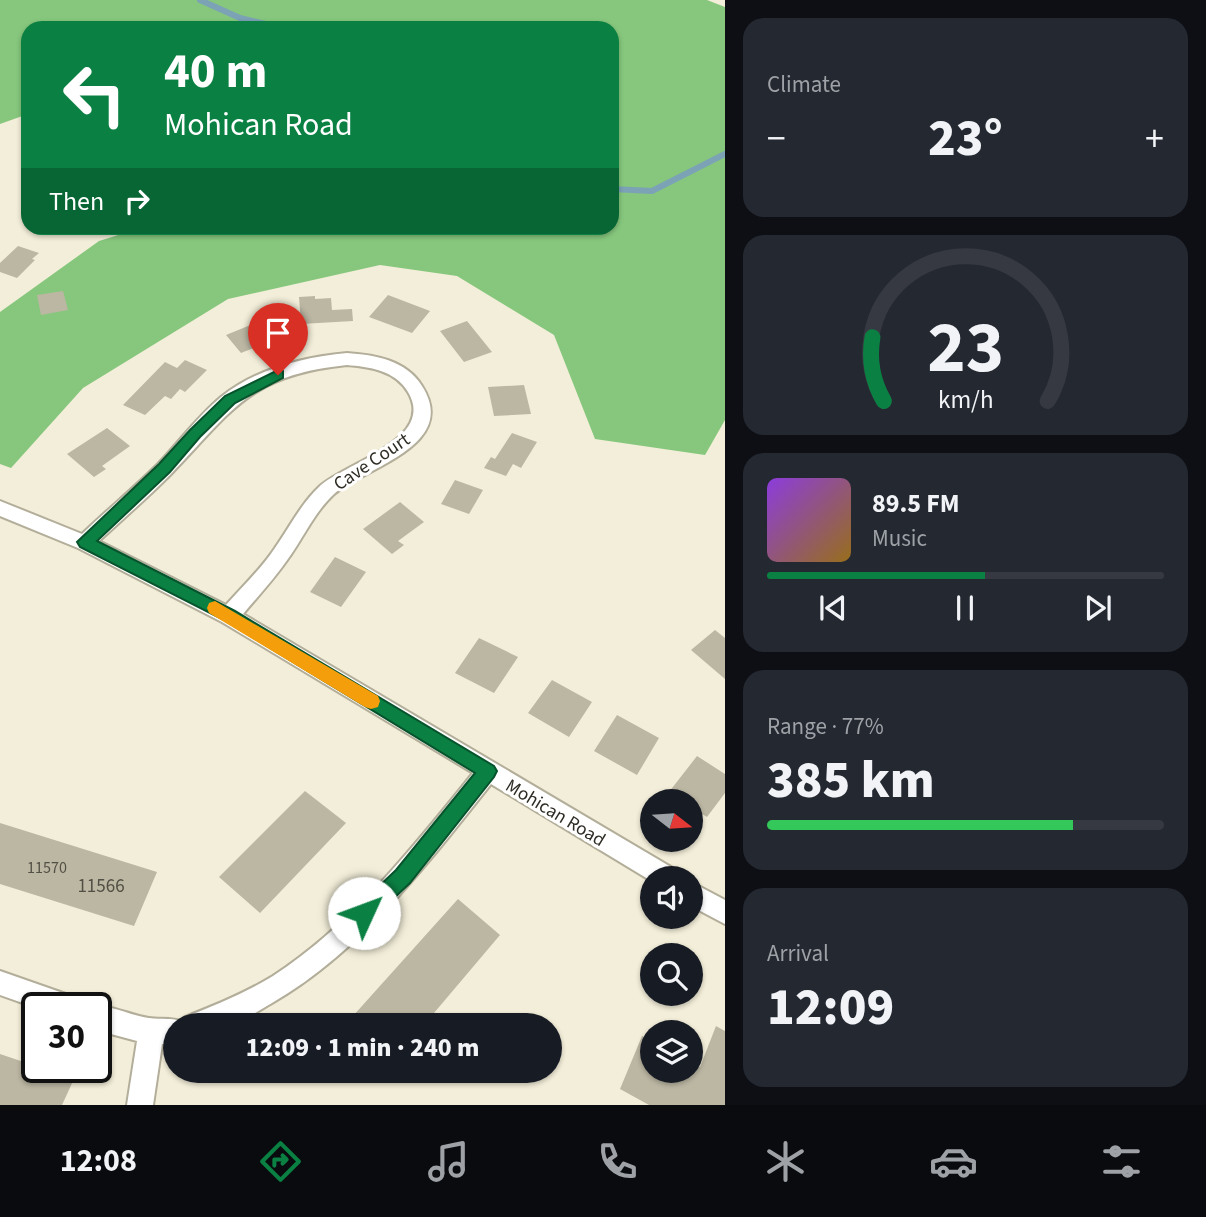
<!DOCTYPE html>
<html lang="en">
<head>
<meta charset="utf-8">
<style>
  body { margin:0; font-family:"Source Sans 3",sans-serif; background:#242831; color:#f1f3f6; height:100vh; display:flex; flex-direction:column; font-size:26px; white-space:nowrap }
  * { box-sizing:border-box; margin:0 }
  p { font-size:23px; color:#9ea1a6 }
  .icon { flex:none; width:38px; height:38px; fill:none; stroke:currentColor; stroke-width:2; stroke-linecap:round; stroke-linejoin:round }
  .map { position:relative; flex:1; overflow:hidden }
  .sheet { display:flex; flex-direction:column; gap:18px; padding:18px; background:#0d0f14; width:481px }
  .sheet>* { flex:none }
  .guide { position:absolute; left:21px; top:21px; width:598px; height:214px; border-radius:21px; box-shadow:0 2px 5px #0004; background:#0b8043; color:#fff; overflow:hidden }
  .needle { width:46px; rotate:107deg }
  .tools { position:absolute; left:640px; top:789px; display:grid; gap:14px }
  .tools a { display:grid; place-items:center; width:63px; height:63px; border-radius:50%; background:#171b24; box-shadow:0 2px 5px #0004; font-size:35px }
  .speed { position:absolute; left:21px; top:992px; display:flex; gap:14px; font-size:35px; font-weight:700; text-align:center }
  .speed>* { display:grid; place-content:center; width:91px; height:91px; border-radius:50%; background:#171b24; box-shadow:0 2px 5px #0004; line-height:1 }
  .speed .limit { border:4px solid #111; border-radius:10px; background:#fff; color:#111 }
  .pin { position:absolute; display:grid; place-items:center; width:60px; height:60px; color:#fff; margin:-72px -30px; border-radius:50% 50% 50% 0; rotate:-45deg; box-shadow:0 0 7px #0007 }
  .pin .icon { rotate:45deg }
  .me { position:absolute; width:77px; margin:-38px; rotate:47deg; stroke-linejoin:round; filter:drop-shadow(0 0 5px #0008) }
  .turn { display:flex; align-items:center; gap:24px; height:147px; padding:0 28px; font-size:32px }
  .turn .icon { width:91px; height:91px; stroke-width:2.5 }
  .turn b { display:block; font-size:49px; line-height:60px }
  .then { display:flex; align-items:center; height:66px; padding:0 28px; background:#0003; gap:14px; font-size:26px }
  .big { font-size:52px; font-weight:800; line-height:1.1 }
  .sheet .widget { flex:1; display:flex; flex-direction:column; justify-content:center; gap:10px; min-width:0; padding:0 24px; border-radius:21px; background:#242831 }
  .sheet .dial { align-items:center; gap:0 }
  .dial svg { height:182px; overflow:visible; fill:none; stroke:#363941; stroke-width:7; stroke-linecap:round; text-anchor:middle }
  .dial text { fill:#f1f3f6; stroke:none }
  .song { display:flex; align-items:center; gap:21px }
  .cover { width:84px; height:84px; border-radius:10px; background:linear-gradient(135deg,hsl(270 70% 55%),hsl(40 70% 35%)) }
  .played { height:7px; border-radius:4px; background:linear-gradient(90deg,#0b8043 55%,#363941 55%) }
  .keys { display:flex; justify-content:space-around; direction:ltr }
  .heat { display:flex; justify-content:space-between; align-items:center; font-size:38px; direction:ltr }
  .charge { height:10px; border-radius:5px; background:linear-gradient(90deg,#34c759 77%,#363941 0) }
  .trip { position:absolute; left:163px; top:1013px; width:399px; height:70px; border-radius:35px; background:#171b24; box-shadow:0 2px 5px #0004; font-weight:800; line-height:70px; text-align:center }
  .menu { display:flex; height:112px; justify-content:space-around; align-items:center; background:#090b0e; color:#9ea1a6 }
  .menu .icon { width:49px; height:49px }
  .menu .selected { color:#0b8043 }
  .menu b { font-size:32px; color:#f1f3f6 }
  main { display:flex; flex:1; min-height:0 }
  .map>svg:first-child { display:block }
</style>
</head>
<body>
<main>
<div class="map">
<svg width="725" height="1105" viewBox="0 0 725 1105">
  <rect width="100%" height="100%" fill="#f3eed9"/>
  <path fill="#86c77d" d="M0,0h707l18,7v413l-20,35 -110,-16 -41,-104 -97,-59 -77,-11 -152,34 -145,89 -72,80 -11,-4v-152l99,-71 42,-13h471v-200h-584v86l-28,10z"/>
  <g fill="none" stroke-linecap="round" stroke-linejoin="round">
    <path stroke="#7ca2b6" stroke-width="6" d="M200,0l40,18 43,10
      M612,189l40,2 73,-37"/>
  </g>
  <path fill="#bcb7a3" d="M18,246l21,7 -7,6 3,1 -18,18 -17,-6v-9z
    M63,291l5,19 -27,5 -4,-20z
    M388,295l42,16 -18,22 -43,-16z
    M315,296v3l16,-1 1,12 20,-1 1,12 -52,3 -2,-27z
    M467,321l25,31 -28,10 -24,-31z
    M253,324l15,18 -27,11 -15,-18z
    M185,360l22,10 -22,22 -5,-3 -9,10 -6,-3 -20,19 -22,-10 42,-43 12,6z
    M524,385l7,29 -37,2 -6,-29z
    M107,428l23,18 -28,20 4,3 -12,8 -27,-23z
    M512,433l25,9 -16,26 -8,-4 -7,12 -22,-8 7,-11 4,2z
    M455,480l28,10 -14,24 -28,-10z
    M400,502l24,20 -26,19 6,4 -12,9 -29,-25z
    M335,557l31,15 -25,35 -31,-15z
    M715,630l10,8v41l-34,-29z
    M479,638l39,19 -24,36 -39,-20z
    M552,680l40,22 -23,35 -41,-24z
    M617,715l42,23 -22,37 -43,-24z
    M697,756l28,18v19l-18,24 -16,-10v-5h-7l-15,-10z
    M305,791l41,32 -86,90 -41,-36z
    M0,823l157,49 -23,54 -134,-42z
    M458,899l42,36 -77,91h-79z
    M716,1026l9,5v74h-76l-29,-16 22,-53 11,5v30h38v-9l9,5z
    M0,1054l74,25 -12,26h-62z"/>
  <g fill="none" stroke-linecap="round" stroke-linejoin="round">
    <g stroke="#b3ae9a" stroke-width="4">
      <path id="street" d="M347,353c28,2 59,7 75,33 38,60 -57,81 -89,109 -18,17 -29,41 -43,61 -14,21 -31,39 -47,58l433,256 4,8h-27v4l-162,-98c-64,80 -129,167 -219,219 -14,8 -28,18 -43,22 -16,4 -37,1 -54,1v18h-13l-9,61h-26l10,-64 -41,-11v-22h-8c16,-7 43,8 61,10 12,2 23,-1 34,4l2,-5c30,-12 60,-24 88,-41 80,-52 141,-130 200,-203l-251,-151 -144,-74 -78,-32v-15l82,33c25,-24 52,-46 76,-70 21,-22 39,-47 63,-67 35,-28 82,-40 126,-44zM347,365c22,2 48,5 61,27 29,48 -64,71 -89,95 -18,17 -30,41 -44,61 -14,21 -32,38 -49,57l-127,-64c24,-22 48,-43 71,-66 63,-65 79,-100 177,-110z
        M691,882l34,18v24l-34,-18z
        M0,971l80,28 3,9h-46l-37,-13z"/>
    </g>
    <use href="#street" fill="#fff" fill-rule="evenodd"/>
  </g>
  <path fill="#0b8043" stroke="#07532c" stroke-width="2" d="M278,370l5,1v7l-48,25 -35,34 -30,35 -73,69 138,70 259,155 3,5 -3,6 -84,106 -39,37 -7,3 -7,-3 -3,-7 3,-6 39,-37 79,-97 -251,-153 -144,-73 -3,-5 82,-78 31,-34 35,-34z"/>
  <path fill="#f59e0b" d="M215,601l163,95 2,5 -2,6 -7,2 -6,-2 -156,-94 -2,-5 2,-5z"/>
  <g text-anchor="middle" stroke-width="6" stroke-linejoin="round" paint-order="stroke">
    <g font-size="16" fill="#524f44">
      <text x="47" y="873">11570</text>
    </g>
    <g font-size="19" fill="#2e2c24" stroke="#fff">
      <text transform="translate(371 461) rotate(-34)" y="7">Cave Court</text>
      <text transform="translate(556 812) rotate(31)" y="7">Mohican Road</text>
    </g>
    <g font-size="19" fill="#524f44">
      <text x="101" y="892">11566</text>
    </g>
  </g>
</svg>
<div class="tools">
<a><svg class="needle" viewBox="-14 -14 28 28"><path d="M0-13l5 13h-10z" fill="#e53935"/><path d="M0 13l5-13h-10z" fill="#9ea1a6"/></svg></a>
<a><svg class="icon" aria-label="sound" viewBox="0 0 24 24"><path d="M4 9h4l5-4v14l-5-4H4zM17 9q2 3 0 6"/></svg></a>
<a><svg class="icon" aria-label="search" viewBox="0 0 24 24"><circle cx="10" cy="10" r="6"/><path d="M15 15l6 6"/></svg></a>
<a><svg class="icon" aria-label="layers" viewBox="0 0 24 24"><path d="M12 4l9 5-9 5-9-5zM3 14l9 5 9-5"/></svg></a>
</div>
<div class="speed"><div class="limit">30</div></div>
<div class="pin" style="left:278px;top:375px;background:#d93025"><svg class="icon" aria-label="arrive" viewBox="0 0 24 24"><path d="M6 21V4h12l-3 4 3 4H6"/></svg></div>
<svg class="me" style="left:364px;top:913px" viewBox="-20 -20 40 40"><circle r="19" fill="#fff"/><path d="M0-13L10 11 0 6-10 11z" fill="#0b8043"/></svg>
<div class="trip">12:09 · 1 min · 240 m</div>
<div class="guide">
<div class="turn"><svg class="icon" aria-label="left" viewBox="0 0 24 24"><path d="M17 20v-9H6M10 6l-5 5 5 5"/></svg><div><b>40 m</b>Mohican Road</div></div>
<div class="then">Then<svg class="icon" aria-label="right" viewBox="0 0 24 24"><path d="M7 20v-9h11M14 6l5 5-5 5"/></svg></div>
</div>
</div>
<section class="sheet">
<div class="widget"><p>Climate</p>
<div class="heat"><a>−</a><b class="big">23°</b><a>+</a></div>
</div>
<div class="widget dial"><svg viewBox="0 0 100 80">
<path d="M14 69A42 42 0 1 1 86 69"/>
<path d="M14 69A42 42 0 0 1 9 41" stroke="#0b8043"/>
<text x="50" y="56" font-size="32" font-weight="700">23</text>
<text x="50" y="72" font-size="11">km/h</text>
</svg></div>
<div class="widget">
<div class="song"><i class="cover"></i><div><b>89.5 FM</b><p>Music</p></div></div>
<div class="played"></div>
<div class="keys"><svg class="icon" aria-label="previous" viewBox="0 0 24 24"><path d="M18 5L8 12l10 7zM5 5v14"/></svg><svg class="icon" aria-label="pause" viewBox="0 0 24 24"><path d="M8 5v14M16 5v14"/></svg><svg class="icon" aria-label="next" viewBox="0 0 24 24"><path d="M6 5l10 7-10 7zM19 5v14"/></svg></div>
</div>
<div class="widget"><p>Range · 77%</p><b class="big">385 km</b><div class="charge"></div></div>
<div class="widget"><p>Arrival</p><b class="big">12:09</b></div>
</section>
</main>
<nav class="menu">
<b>12:08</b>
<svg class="icon selected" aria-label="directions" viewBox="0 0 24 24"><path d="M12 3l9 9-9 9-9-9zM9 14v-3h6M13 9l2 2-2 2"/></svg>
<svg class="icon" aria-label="music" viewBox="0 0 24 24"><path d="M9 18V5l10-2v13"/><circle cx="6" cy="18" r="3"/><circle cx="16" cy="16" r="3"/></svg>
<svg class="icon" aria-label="phone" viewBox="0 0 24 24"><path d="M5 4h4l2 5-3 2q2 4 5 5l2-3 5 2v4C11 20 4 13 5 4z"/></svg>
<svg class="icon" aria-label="climate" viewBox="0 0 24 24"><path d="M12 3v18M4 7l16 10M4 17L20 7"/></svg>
<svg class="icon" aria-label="car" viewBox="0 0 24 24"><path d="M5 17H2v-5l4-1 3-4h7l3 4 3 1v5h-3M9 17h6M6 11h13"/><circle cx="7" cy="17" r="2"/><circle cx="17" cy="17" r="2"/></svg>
<svg class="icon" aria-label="filters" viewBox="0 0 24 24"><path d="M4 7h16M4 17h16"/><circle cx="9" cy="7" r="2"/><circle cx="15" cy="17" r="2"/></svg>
</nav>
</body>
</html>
